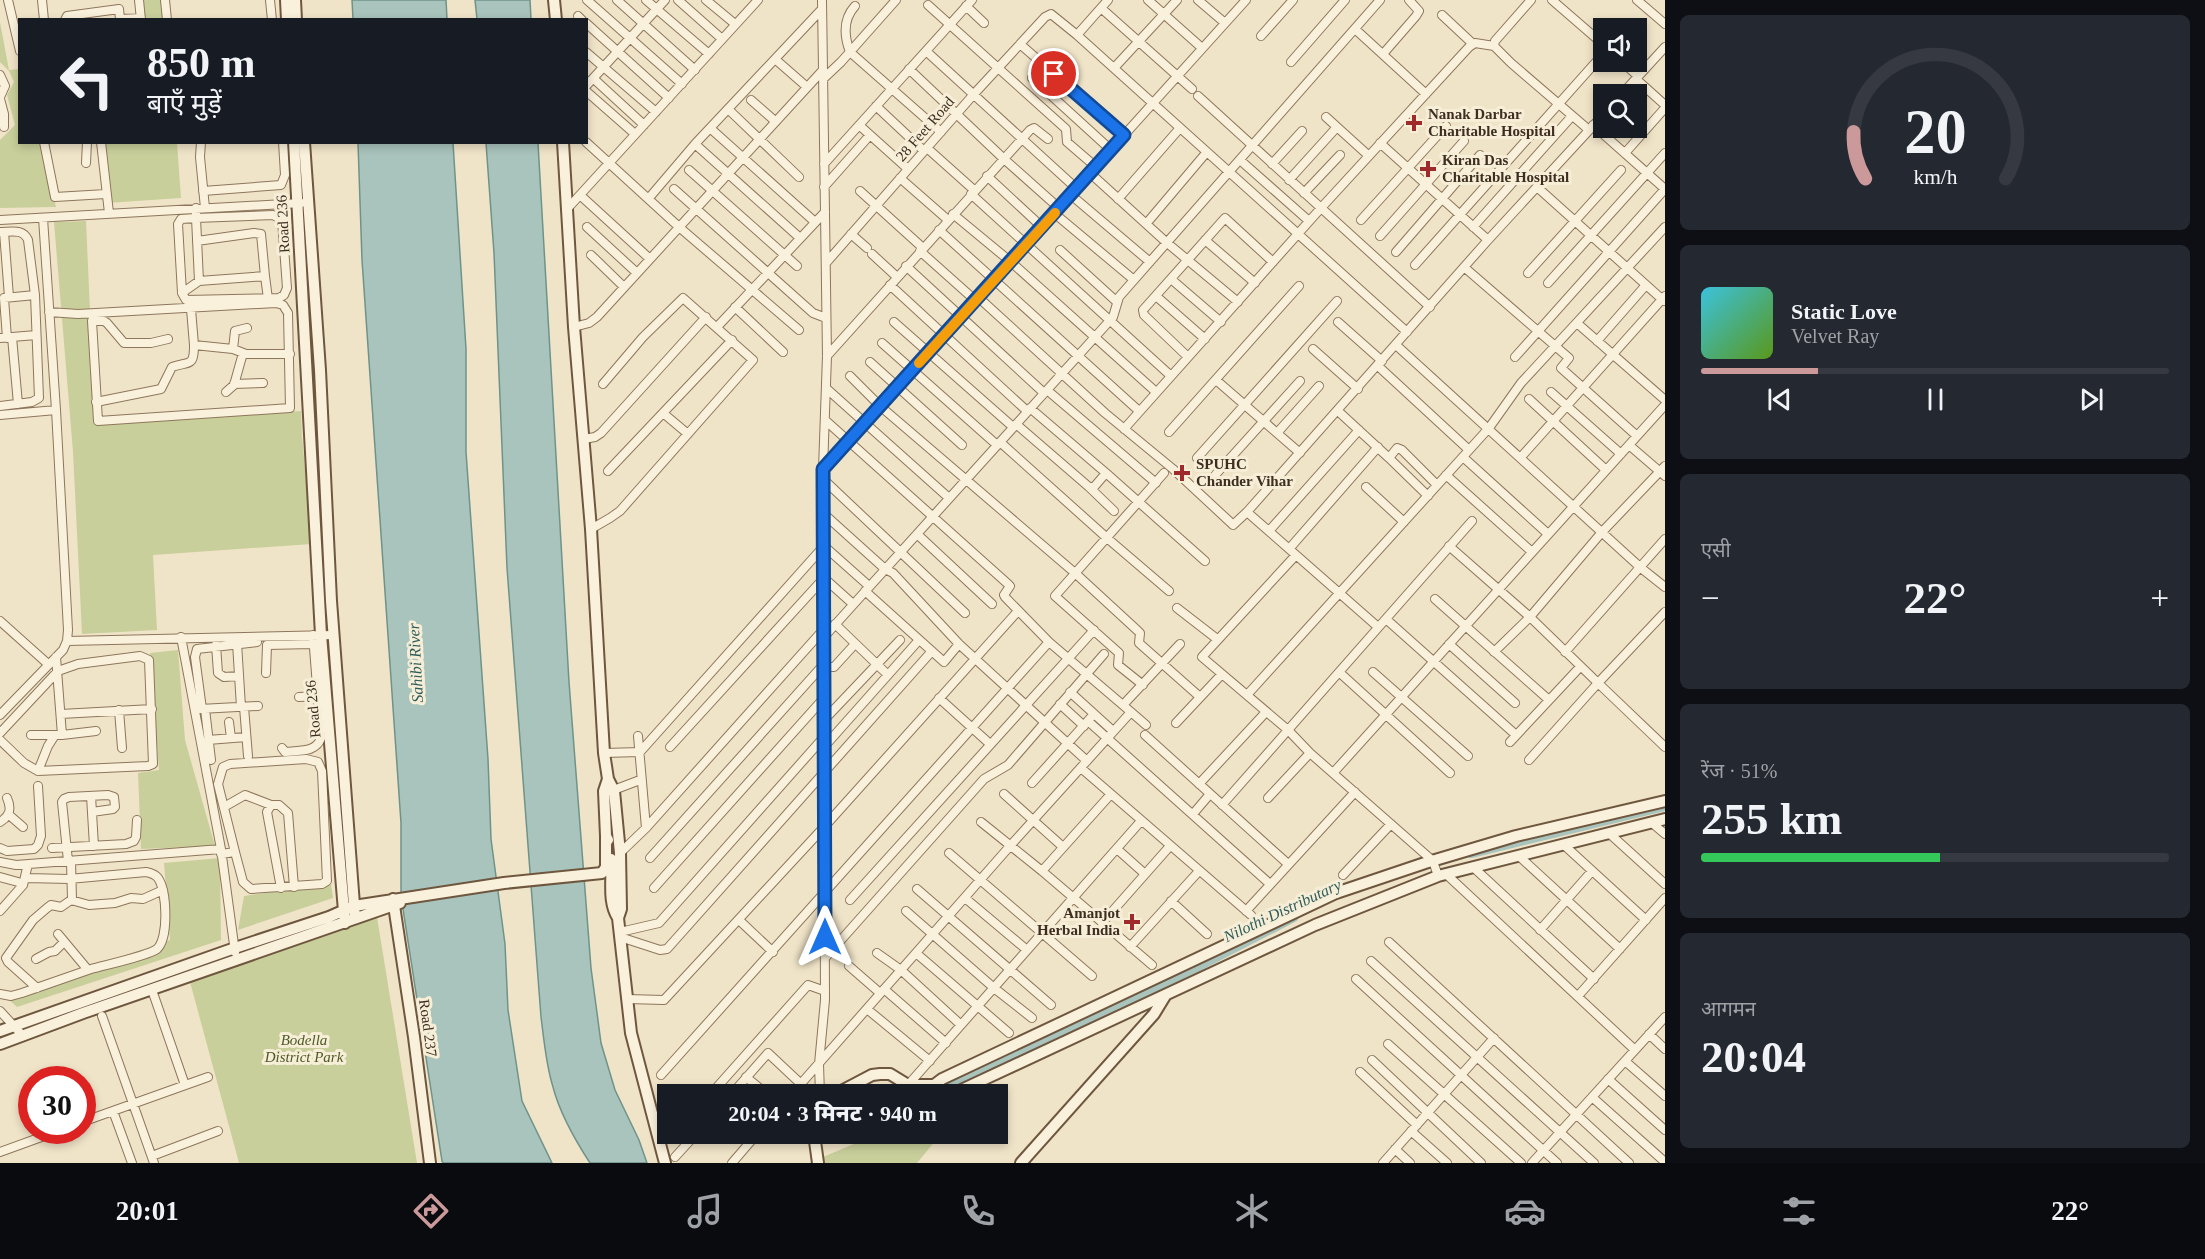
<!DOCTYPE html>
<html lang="hi">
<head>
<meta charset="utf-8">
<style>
  body { margin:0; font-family:"Times New Roman","Noto Sans Devanagari",serif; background:#242831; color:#f1f3f6; height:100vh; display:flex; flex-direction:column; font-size:22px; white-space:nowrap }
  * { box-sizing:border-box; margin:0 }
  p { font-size:20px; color:#9ea1a6 }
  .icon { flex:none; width:33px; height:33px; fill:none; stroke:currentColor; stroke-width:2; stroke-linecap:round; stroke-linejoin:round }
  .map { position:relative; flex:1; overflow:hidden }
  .details { display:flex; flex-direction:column; gap:15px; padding:15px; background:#0d0f14; width:540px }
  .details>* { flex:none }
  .banner { position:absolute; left:18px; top:18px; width:570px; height:126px; border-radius:0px; box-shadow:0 3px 9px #0003; background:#171b24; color:#f1f3f6; overflow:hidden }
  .controls { position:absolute; left:1593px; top:18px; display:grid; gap:12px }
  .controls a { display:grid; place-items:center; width:54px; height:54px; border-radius:0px; background:#171b24; box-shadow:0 3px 9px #0003; font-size:30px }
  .speed { position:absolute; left:18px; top:1066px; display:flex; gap:12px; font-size:30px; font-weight:700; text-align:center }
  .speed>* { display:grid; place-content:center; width:78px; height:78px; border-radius:50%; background:#171b24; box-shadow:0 3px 9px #0003; line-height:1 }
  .speed .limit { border:9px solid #d22; background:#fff; color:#111 }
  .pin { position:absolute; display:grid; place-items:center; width:51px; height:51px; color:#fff; margin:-26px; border:3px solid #fff; border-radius:50%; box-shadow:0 2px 6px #0007 }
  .me { position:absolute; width:66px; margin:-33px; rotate:0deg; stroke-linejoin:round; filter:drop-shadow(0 0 4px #0008) }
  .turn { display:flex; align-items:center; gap:21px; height:126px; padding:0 30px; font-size:27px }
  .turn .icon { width:78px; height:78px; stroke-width:2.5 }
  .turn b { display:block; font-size:42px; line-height:51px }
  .big { font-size:45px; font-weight:800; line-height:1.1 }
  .details .tile { flex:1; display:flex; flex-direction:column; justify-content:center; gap:9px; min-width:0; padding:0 21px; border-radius:9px; background:#242831 }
  .details .dial { align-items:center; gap:0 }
  .dial svg { height:156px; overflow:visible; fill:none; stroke:#363941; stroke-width:7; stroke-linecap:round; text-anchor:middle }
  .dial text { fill:#f1f3f6; stroke:none }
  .song { display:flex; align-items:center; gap:18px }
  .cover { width:72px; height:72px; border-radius:9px; background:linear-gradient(135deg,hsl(190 70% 55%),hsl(90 70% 35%)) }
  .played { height:6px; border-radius:3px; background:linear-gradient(90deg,#cc999b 25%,#363941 25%) }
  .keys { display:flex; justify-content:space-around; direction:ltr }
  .heat { display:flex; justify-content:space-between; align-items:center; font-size:33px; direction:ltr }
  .charge { height:9px; border-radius:4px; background:linear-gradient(90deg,#34c759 51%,#363941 0) }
  .trip { position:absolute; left:657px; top:1084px; width:351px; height:60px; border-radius:0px; background:#171b24; box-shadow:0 3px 9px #0003; font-weight:800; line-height:60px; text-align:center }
  .tab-bar { display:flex; height:96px; justify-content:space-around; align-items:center; background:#090b0e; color:#9ea1a6 }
  .tab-bar .icon { width:42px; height:42px }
  .tab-bar .active { color:#cc999b }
  .tab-bar b { font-size:27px; color:#f1f3f6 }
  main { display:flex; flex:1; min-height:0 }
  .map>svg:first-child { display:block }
</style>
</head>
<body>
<main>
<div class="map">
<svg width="1665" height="1163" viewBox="0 0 1665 1163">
  <rect width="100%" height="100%" fill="#f0e4c8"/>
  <path fill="#c9cf9b" d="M141,0h28l1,19h-28z
    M0,22l9,48 10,-1 1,73 21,1 15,64 -56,1v-68l15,-15 -8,-30 7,-13 -5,-11 -9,-9z
    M103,143h74l4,55 -74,5z
    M86,221l9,202 206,-12 1,25 10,108 -159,11 4,75 -75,4 -9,-182 -19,-230z
    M178,650l7,90 30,106 -74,3 -3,-76 21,-3 -9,-117z
    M220,858l1,82 -204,67 -12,-11 165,-56 -6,-77z
    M331,884l2,14 -95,32 6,-34z
    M377,917l40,246h-178l-49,-181z
    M877,1134h64l-24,29h-108z"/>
  <path fill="#a9c4bc" stroke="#6f938a" stroke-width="1.5" d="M352,0h94l1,19h-94z
    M475,0h55l1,19h-54z
    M358,143h95l13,206v103l22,307 3,80 14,105 3,66 14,91 30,62h-109l-1,-2 -41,-265v-73l-39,-563z
    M486,143h52l31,539 22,286 10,75 14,47 24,50 8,23h-57c-15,-23 -30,-49 -37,-76 -7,-22 -9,-47 -12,-70l-34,-449 -13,-315z"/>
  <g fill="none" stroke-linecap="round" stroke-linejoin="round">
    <path stroke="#a9c4bc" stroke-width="8" d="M1471,854l194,-47
      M930,1095l269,-128 95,-49"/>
    <g stroke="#8d765c" stroke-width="10">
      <path id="street" d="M8,0l12,51
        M42,0l2,20
        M139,0l2,20
        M165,0l2,20
        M270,0l2,20
        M587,0l95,84
        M617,0l78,70
        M646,0l63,54
        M678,0l44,39
        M706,0l29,24
        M1148,0l54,48
        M1198,0l27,23
        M1531,0l-36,41 -1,5 17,17 78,67
        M1552,0l52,45
        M1637,0l28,24
        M928,5l138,124 1,13 29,25
        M855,6c-12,13 -11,30 -5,46l91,80
        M966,6l18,17
        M1101,8l91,81
        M1442,15l31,29
        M578,16l4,4
        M65,20l2,-4 52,-7 1,10 21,-1
        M586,23l83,75
        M1355,29l71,65
        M1077,35l31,-35
        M1261,36l32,-36
        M1020,44l104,91
        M926,51l151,138
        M586,52l70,60
        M1383,54l33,-38 3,-5 -10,-11
        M775,59l32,28
        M1291,62l54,-62
        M1622,62l16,14
        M1114,68l63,-68
        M909,69l95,90 55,49
        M0,75l5,11 -5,11
        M1032,78l79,72
        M594,79l50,46
        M823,79l18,-17 55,-62
        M1636,79l29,26
        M586,86l79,-86
        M586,91l49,43
        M1622,94l43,-47
        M1198,96l232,211
        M0,99l4,15v13
        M751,100l24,21
        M876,106l48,45
        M728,109l71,68
        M859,125l49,44
        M1593,125l72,64
        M1337,127l32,29
        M710,128l105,94
        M44,142l11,55 51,-3
        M101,142l8,71
        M201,142l-1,15 5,51
        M586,142l93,85 120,103
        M1380,143l108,97
        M695,144l105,94
        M927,148l47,42
        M1625,153l40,-45
        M1240,160l69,61
        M86,163l1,-21
        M824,164l148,-164
        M1272,164l30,-33
        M689,170l108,96
        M1090,173l76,69 72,60
        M987,176l55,51
        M900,178l48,42
        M1289,180l48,-53 -11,-10
        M824,187l46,-52
        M1537,187l127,114
        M674,189l139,124 13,5
        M203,191l78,-6 4,-10 -2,-33
        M860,191l63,57
        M1304,193l36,-38
        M971,194l200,182
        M580,195l70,64
        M1071,195l79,67
        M649,198l46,-54 127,-135
        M1118,199l62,-71
        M196,208v10l77,-3 9,5 5,68 -3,7 -5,3 -93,2 -4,-7 -4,-69 3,-5 15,-1 3,63 66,-5 -4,-42 -7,-1 -57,8
        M568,208l190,-208
        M1054,213l80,67
        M953,214l58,48 145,130
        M0,220l301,-17
        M1361,220l85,-94
        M1146,224l60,-71
        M587,227l50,46
        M1473,227l99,-111
        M939,230l200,181
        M0,232c11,0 23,-4 28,8l7,55 4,103 -7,4 -32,4
        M4,232l5,65
        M851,234l16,14
        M1380,236l84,-95
        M1205,240l50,43
        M1060,250l57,52
        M920,251l56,50
        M1396,252l84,-97
        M872,254l25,23
        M591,255l33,32
        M826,263l148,-169 71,-77 6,-3 26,21 330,297
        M1415,265l189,-212
        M906,266l138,127
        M1464,267l105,91 -8,10 76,68
        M1528,273l93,-103
        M265,276l3,23
        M1171,279l50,43
        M1548,283l117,-130
        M890,285l137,126
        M182,293l17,-12
        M1156,296l49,43
        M978,297l127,116 68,56 57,53 3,3 14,-13
        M4,298l3,40
        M4,298l31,-3
        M735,307l48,45
        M191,309l3,36 39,4 13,5h44
        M49,312l29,2 198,-11 7,2 5,8 2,95 -192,13 -6,-100h12l3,2 17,20h27l17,-4
        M894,322l119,105
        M1338,322l44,39
        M1578,324l87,76
        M574,327l15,-4 8,-6 226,-247
        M717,327l108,-115
        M12,337l6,67
        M0,338l36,-3
        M1597,341l49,-56
        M882,343l115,102
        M1396,345l245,223 24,19
        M233,349l2,-18 12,-3
        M1313,349l45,40
        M827,356l203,-226 4,-2 14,11
        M1188,357l-44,-42 -1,-5 82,-92 48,44
        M1515,357l150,-168
        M870,362l92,83
        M1378,366l91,84
        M850,376l30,30 195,167 63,58 2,2 -1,10 61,54
        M1216,380l84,73
        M234,384l29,-1
        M827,389l122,109
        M1047,390l109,93
        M226,392l8,-7 9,-32
        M1551,392l70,62
        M1529,399l77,71
        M96,402l65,-13 11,-22c18,-6 22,0 22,-22
        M1030,408l76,65
        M1338,411l51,47 8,-10 5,2 35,35
        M663,413l25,21
        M0,415l56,-5
        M825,420l183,164 2,2 -6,9 1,2 44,45
        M1016,424l73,63h5l12,-14 99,88
        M1124,429l197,-221 148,-161 6,-4 19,3
        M1169,432l130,-146
        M1277,433l42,-47
        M584,439l11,-2 6,-4 105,-116
        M1000,442l107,96 62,53
        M1629,445l36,31
        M1463,457l85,77
        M1521,457l144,-161
        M1197,458l140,-157
        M1389,458l39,38
        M823,469l423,-469
        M608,471l124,-131
        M1216,474l84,-93
        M1446,475l86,77
        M823,479l142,134
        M1089,487l25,24
        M1366,487l38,35
        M824,514l61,55 8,4 66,71 128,117
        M591,529l19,-11 10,-7 133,-151 -70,-62 -40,39 -40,47
        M1269,531l90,-101
        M917,534l75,70
        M824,546l45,40
        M1449,546l81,71 68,66 -69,77
        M1289,549l89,-102
        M1296,555l82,72
        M865,591l79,71 15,-18
        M1435,599l114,101
        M1177,608l40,31
        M1665,612l-67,71 67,64
        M1386,619l130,116
        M0,621l48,43
        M835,624l53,51
        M181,637l40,212 14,103
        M824,637l289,-320 6,-20 261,-297
        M67,641l266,-6
        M237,643l4,64
        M1449,644l66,59
        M216,645l2,28 6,4 15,-1
        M1494,652l36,-35 72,-85 63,-66
        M1565,652l100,-113
        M56,657l6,78 34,-4
        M824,667h10l21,-23
        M1339,672l111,101
        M1373,672l95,84
        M266,673l1,-28 46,-1
        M1143,685l-25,-20 1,-12 -64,-57 109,-123
        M1070,692l43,39
        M1247,695l242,-267 32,-45 144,-156
        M299,697l19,-1
        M939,698l51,46
        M1060,704l24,22
        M1123,705l57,-61
        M244,707l4,49
        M200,709l58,-3
        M202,709l-7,-52 2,-8 60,-7
        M205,709l6,51
        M119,710l3,38
        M1131,712l15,13
        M61,714l91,-5
        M0,715l63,-65 4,-9 1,-11 -12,-220 -13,-192
        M824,720l76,-80
        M1088,721l182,163
        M229,722l2,16
        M1176,723l46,-49
        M0,733l58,-62 20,-7 62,-8 9,4 4,104 -5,2 -110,5
        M31,735h24
        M1145,735l143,129
        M638,736l8,92
        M0,740l24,23 14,8 10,-25 7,-11h7
        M208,740l38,-3
        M1510,742l70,-75
        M670,747l154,-169 29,26
        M824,747l95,-107
        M282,748l3,4c14,-2 31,1 36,-14l-8,-103
        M604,753l36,-1 184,-206
        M1081,768l170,147
        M1334,772l331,-367
        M1032,783l62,-69
        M1199,784l67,-72
        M611,791l29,-11
        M1004,794l59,53
        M91,796l3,50
        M1268,798l42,-45
        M1222,805l250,-284
        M224,807l21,-12 26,10
        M8,814l15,13
        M1193,814l17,-20
        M0,822c10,-6 12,-13 7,-24
        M981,822l61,49 110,94
        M1652,823l13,11
        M1610,834l55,50
        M1564,845l82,75
        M0,848l7,3 27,-2 4,-4 3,-9 -3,-50
        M52,848l74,-4 8,-3 2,-4 1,-17
        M1117,849l28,25
        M620,853l26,-25 178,-199
        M949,853l143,123
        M221,854l14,-2 8,30 8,7 71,-5 5,-3 -5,-110 -4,-9 -12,-3 -76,5 -7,3 -5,17 17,68
        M1520,857l100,92
        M650,858l174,-194
        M68,861l-6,-59 2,-3 5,-2 39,-2 6,2 1,10 -2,2 -21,3
        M71,861l1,39
        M0,862l16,3 205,-16
        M1473,867l121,112
        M1042,871l69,-77
        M1446,874l189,176
        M1343,875l48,-51
        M1438,876l-5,-15 -123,-108 -22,-23 -86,-73 94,-102 -49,-43 241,-272 116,-126
        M0,877l18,5
        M281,888l-14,-76 4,-7h8l9,8 6,74
        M654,888l170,-190
        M917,889l134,116
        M965,898l62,52
        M850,900l244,-270
        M1171,901l36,33
        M0,911l23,-26 5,-21
        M906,911l88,77 38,30
        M1246,911l109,-119
        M739,920l34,32
        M1102,923l68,-77
        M1540,930l52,-59
        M620,932l39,-9 165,-186
        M58,934l30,36
        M620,937l40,13 7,-1 265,-298
        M1389,942l240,221
        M1130,947l69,-76
        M877,953l24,17 60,55
        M916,953l93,80
        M825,958l159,-179 24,-14 96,-111
        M36,959l13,-7 6,-1 9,-9
        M1371,961l223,202
        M849,966l31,27
        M1356,979l201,184
        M37,988l-29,-26 -2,-4 27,-38 14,-12 4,-3 10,2 10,-7 18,5 26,-2 16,-5 12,1 20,-9
        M884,989l62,54
        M152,990l33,95
        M0,994l11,2 11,-3c23,-8 46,-16 69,-24 14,-4 57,-13 66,-20 12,-11 10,-58 1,-71 -3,-4 -7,-5 -12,-6l-77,7 -43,-1
        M1578,996l87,-98
        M627,999l37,1 161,-174 193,-215
        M867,1009l63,52
        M0,1011l23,25
        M102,1016l52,147
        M1649,1034l16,15
        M1388,1044l133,119
        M1372,1060l109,103
        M1625,1061l40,35
        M1360,1072l57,53
        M661,1075l388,-433 82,70 -121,134 -219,249
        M746,1077l22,18
        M1608,1079l57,51
        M908,1085l233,-264
        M710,1095l98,-110 17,6
        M731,1095l37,-42 33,31
        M820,1095l-1,-31 6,-64 -2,-531 4,-113 -5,-356
        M1592,1097l73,65
        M113,1111l19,52
        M82,1122l126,-45
        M1411,1131l36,32
        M671,1139l4,-5
        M1395,1149l15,14
        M0,1152l58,-21
        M152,1156l66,-25
        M675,1157l21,-23
        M732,1163l25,-29
        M1383,1163l111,-125
        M1532,1163l133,-146"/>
    </g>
    <g stroke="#6f573f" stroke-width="14">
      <path id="secondary" d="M286,0l1,20
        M295,0l1,20
        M554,0l2,20
        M294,142l27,493 24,288
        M304,142l16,228 11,231 24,317
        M563,142l11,185 17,202 13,224 4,26 6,12 6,62 1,56 -3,9
        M608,779l-4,12 2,45 2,4
        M611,859c2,19 -4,42 7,59l13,115 34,130
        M393,899l21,138 16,126
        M0,1031l235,-83 94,-31 25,-11 150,-23 98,-10 4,-6v-31
        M0,1044l83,-31 317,-110
        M934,1085l8,-6 394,-186 89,-30 91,-27 149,-35
        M834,1095l38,-20 8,-1h10l18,11h26l14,6h11l356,-166 123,-49 227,-57
        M814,1134l4,29
        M1021,1163l133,-149 11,-18"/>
    </g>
    <use href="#street" stroke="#faf1dc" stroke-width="8"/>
    <use href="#secondary" stroke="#faf1dc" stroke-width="10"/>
  </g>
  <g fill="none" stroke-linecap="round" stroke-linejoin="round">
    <g stroke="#114b97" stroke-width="15">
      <path id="route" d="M825,937l-2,-468 301,-334 -70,-61"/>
    </g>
    <use href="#route" stroke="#1a73e8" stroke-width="10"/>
    <path stroke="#f59e0b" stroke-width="10" d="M919,363l136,-150"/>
  </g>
  <g fill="#9e2a2b" stroke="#f7eed8" stroke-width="2">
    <path d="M1411 114h6v6h6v6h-6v6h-6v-6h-6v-6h6z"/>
    <path d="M1425 160h6v6h6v6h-6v6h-6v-6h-6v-6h6z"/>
    <path d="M1179 464h6v6h6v6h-6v6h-6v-6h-6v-6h6z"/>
    <path d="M1129 913h6v6h6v6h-6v6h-6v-6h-6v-6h6z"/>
  </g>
  <g text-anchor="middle" stroke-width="6" stroke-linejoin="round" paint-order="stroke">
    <g font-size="15" font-weight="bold" fill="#3d2e20" stroke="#f7eed8" text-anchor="start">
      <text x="1428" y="119">Nanak Darbar<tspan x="1428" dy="17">Charitable Hospital</tspan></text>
      <text x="1442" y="165">Kiran Das<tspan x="1442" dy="17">Charitable Hospital</tspan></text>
      <text x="1196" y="469">SPUHC<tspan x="1196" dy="17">Chander Vihar</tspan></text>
      <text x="1120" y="918" text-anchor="end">Amanjot<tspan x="1120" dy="17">Herbal India</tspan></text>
    </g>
    <g font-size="15" fill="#3d2e20" stroke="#f7eed8">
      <text transform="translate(925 129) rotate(-49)" y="5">28 Feet Road</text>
      <text transform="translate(283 224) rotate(-93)" y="5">Road 236</text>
      <text transform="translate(313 709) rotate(-95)" y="5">Road 236</text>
      <text transform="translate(428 1028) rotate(82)" y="5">Road 237</text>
    </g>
    <g font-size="15" font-style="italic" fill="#4d5a26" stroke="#f7eed8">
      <text x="304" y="1045">Bodella<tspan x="304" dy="17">District Park</tspan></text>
    </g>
    <g font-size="16" font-style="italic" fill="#2f5d5a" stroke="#f7eed8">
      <text transform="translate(415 663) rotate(-93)" y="6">Sahibi River</text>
      <text transform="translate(1282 910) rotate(-25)" y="6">Nilothi Distributary</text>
    </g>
  </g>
</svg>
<div class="controls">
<a><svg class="icon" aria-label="sound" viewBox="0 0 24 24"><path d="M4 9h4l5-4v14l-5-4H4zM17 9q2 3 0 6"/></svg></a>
<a><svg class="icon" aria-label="search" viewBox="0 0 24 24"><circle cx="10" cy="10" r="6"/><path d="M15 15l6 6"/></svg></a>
</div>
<div class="speed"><div class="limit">30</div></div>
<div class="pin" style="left:1054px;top:74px;background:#d93025"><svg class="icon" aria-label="arrive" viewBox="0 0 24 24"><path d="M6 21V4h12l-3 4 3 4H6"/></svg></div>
<svg class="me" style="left:825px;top:937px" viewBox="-20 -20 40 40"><path d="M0-17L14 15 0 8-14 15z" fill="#1a73e8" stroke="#fff" stroke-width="4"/></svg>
<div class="trip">20:04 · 3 मिनट · 940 m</div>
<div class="banner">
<div class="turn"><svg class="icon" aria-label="left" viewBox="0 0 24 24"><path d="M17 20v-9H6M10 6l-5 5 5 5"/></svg><div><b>850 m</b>बाएँ मुड़ें</div></div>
</div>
</div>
<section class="details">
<div class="tile dial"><svg viewBox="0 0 100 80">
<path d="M14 69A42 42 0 1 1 86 69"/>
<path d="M14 69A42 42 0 0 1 8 45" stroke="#cc999b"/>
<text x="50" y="56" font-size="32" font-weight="700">20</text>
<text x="50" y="72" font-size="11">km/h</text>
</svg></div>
<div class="tile">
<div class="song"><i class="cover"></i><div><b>Static Love</b><p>Velvet Ray</p></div></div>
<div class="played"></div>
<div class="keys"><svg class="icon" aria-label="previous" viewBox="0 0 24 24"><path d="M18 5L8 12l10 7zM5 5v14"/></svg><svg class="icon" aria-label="pause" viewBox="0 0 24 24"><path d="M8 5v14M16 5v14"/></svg><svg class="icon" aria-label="next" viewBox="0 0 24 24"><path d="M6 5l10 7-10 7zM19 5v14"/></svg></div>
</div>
<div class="tile"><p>एसी</p>
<div class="heat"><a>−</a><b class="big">22°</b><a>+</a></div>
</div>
<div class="tile"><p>रेंज · 51%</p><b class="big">255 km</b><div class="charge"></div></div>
<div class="tile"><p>आगमन</p><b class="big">20:04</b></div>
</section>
</main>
<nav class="tab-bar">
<b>20:01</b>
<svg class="icon active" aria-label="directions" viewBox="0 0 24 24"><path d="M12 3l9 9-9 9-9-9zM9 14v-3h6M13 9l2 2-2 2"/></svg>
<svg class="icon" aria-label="music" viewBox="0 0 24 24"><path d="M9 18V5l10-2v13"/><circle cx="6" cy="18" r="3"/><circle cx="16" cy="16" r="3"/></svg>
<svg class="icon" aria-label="phone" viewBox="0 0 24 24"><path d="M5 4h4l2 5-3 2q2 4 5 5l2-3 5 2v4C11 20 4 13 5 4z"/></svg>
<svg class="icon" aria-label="climate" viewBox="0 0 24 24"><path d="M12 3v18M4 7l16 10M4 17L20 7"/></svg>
<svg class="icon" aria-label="car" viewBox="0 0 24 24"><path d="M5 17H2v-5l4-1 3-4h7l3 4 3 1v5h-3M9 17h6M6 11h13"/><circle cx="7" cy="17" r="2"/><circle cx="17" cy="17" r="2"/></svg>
<svg class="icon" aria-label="filters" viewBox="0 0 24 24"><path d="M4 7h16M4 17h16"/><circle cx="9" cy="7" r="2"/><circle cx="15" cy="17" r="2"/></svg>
<b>22°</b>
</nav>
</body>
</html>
